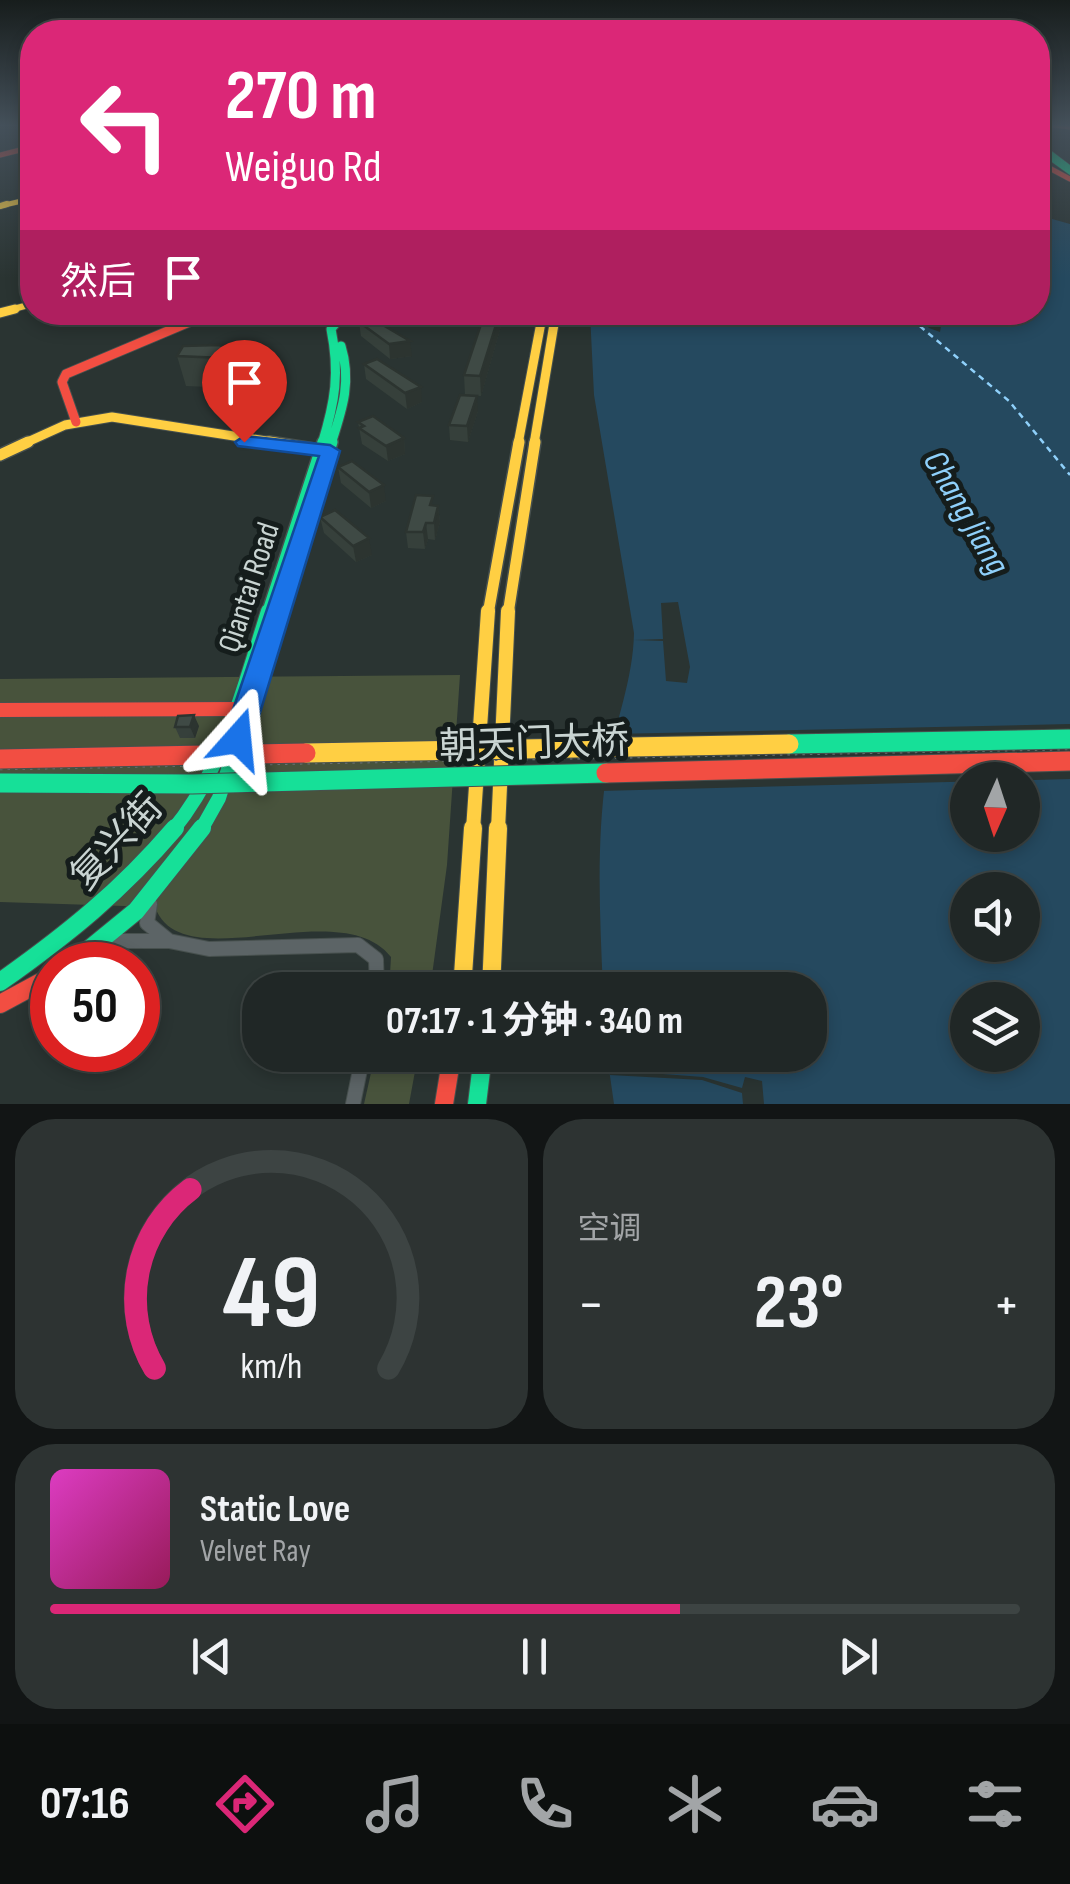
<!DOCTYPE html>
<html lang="zh">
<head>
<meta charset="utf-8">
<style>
  body { margin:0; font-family:"Sofia Sans Condensed","Noto Sans SC",sans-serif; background:#2d3332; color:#f1f3f6; height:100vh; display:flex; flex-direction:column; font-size:38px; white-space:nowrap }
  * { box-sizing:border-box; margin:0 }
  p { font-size:32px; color:#a2a5a7 }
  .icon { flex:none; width:55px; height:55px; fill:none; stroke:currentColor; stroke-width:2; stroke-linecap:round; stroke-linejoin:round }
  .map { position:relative; height:1104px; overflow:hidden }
  .details { display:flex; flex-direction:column; gap:15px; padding:15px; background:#121515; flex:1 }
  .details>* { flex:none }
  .guide { position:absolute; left:20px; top:20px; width:1030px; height:305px; border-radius:40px; box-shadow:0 5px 15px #0003,0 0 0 2px #3d4443; background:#db2777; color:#fff; overflow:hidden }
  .needle { width:65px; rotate:183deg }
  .buttons { position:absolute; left:950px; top:762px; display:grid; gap:20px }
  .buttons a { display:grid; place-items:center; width:90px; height:90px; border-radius:50%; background:#202726; box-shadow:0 5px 15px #0003,0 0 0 2px #3d4443; font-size:50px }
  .speed { position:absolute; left:30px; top:942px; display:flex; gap:20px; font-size:50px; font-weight:700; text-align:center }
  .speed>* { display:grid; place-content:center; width:130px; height:130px; border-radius:50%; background:#202726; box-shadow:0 5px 15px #0003,0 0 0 2px #3d4443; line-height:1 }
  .speed .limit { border:15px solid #d22; background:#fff; color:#111 }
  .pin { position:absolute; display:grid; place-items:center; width:85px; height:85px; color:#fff; margin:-102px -42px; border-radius:50% 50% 50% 0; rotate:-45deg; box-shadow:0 0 10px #0007 }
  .pin .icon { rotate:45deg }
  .me { position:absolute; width:110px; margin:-55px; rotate:18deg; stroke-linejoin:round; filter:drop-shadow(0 0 8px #0008) }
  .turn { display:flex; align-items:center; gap:35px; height:210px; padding:0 40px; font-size:45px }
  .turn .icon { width:130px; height:130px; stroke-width:2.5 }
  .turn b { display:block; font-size:70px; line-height:85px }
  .then { display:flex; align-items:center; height:95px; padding:0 40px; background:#0003; gap:20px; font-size:38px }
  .big { font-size:75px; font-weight:700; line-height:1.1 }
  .details .tile { flex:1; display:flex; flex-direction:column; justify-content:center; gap:15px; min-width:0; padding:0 35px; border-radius:40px; background:#2d3332 }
  .details .dial { align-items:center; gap:0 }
  .dial svg { height:260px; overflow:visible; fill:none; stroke:#3d4443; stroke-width:7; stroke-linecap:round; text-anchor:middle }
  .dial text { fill:#f1f3f6; stroke:none }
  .song { display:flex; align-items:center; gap:30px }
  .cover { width:120px; height:120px; border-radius:15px; background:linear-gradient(135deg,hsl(310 70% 55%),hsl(330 70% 35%)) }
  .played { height:10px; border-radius:5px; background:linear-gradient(90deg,#db2777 65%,#3d4443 65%) }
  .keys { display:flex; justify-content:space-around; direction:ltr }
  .heat { display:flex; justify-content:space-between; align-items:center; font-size:55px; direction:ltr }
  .details .tiles { flex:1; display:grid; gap:15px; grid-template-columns:1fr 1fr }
  .tile:last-child { grid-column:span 2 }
  .trip { position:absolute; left:242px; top:972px; width:585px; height:100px; border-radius:40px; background:#202726; box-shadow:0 5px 15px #0003,0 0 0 2px #3d4443; font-weight:700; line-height:100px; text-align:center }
  .menu { display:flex; height:160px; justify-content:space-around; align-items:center; background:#0d100f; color:#a2a5a7 }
  .menu .icon { width:70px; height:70px }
  .menu .selected { color:#db2777 }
  .menu b { font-size:45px; color:#f1f3f6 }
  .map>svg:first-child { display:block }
</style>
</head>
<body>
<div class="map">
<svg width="1070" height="1104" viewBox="0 0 1070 1104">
  <rect width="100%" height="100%" fill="#2a3432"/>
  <path fill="#48533c" d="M460,675l-13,190 -17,125h-41l2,-33c-51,-65 -209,24 -236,-50l-155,-5v-223z
    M375,1055h43l-9,49h-45z"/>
  <path fill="#25495f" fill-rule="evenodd" d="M1038,215l32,9v880h-456l-7,-49h203v-65h-207c-3,-72 -7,-143 3,-215 7,-48 27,-92 28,-142l-40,-238 -4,-82h324l15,15 11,4 2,-12 -8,-7 104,-1zM968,780h54v55h-54zM968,890h54v55h-54zM968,1000h54v55h-54z"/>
  <path fill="#2a3432" d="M678,602l12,65 -3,16 -21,-2 -3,-40 -29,-1 29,-1 -2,-36z
    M1070,724v55l-470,12 11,-57z
    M609,1070l94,7 39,11 3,-11 17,4 2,23h-21l-1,-11 -40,-13 -92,-5z"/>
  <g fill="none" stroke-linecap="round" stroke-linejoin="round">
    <path stroke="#8fd0fa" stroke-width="2.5" stroke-dasharray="6 5" stroke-linecap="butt" d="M903,312l106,89 61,74"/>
    <path stroke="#424c4a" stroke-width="6" stroke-dasharray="6 2.5" stroke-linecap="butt" d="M1038,127l3,-3"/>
    <g stroke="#47504e" stroke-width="16">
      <path id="street" d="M108,941h61l-22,-18 3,-19
        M169,941l40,8 149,-4 18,14 1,31
        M353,1104l10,-49"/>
    </g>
    <g stroke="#47504e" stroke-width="6">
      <path id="fast-far4" d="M1038,144l32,24
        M1038,149l32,23"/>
    </g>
    <g stroke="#47504e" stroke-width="11">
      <path id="fast-far3" d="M322,444c13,-42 18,-71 9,-115l14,-17
        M331,444c11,-34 21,-62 10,-98"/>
    </g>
    <g stroke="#47504e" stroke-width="14">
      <path id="fast-far2" d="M267,614l56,-172
        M277,614l55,-172"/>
    </g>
    <g stroke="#47504e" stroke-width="16">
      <path id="fast-far1" d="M173,830c51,-62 71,-143 95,-219
        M201,830l18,-32 59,-187"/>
    </g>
    <g stroke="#47504e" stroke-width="20">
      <path id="fast" d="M70,965l66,-54 66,-83
        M0,982c68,-48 121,-91 175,-154
        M477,1104l6,-49"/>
    </g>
    <g stroke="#47504e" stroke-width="6">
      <path id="slow-far5" d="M0,206l26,-6"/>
    </g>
    <g stroke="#47504e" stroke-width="8">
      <path id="slow-far4" d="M0,206l7,-2
        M6,311l26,-7"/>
    </g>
    <g stroke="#47504e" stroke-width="11">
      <path id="slow-far3" d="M0,313l15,-4
        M23,444l42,-19 47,-8 173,27
        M518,444l25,-132
        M534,444l22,-132"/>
    </g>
    <g stroke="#47504e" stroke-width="14">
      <path id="slow-far2" d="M269,442l57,9
        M0,455l28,-13
        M488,614l31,-172
        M508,614l27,-172"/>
    </g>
    <g stroke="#47504e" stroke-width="16">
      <path id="slow-far1" d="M473,830l15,-219
        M498,830l10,-219"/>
    </g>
    <g stroke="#47504e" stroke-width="20">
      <path id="slow" d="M462,990l11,-162
        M491,990l7,-162"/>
    </g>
    <g stroke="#47504e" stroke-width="6">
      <path id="jam-far3" d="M1047,124l23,3
        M0,155l32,-8
        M1038,162l32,17"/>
    </g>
    <g stroke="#47504e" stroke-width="11">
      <path id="jam-far2" d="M76,422l-14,-40 4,-8 147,-62"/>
    </g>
    <g stroke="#47504e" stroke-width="16">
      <path id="jam-far1" d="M0,710l243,-1"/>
    </g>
    <g stroke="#47504e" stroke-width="20">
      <path id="jam" d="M0,1004l52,-28
        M444,1104l8,-49"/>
    </g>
    <use href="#street" stroke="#5c6466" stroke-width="14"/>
    <use href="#fast-far4" stroke="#16e098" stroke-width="5"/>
    <use href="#fast-far3" stroke="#16e098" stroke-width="9"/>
    <use href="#fast-far2" stroke="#16e098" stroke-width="11"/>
    <use href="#fast-far1" stroke="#16e098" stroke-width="14"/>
    <use href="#fast" stroke="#16e098" stroke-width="18"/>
    <use href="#slow-far5" stroke="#ffcf43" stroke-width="5"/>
    <use href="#slow-far4" stroke="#ffcf43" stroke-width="6"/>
    <use href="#slow-far3" stroke="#ffcf43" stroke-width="9"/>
    <use href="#slow-far2" stroke="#ffcf43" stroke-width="11"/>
    <use href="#slow-far1" stroke="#ffcf43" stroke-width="14"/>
    <use href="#slow" stroke="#ffcf43" stroke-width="18"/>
    <use href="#jam-far3" stroke="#f24e42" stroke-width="5"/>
    <use href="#jam-far2" stroke="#f24e42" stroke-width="9"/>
    <use href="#jam-far1" stroke="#f24e42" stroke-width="14"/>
    <use href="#jam" stroke="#f24e42" stroke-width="18"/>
    <path stroke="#6a7071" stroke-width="2.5" stroke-dasharray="2.5 5" stroke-linecap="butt" d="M0,769l1070,-20"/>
    <g stroke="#47504e" stroke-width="21" stroke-linecap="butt">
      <path id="fast-bridge" d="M789,744l281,-5
        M0,783l192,1 414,-11"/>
    </g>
    <g stroke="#47504e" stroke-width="21" stroke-linecap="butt">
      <path id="slow-bridge" d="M306,753l483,-9"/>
    </g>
    <g stroke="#47504e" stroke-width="21" stroke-linecap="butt">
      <path id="jam-bridge" d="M0,759l306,-6
        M606,773l464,-12"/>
    </g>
    <use href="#fast-bridge" stroke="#16e098" stroke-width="19"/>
    <use href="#slow-bridge" stroke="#ffcf43" stroke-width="19"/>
    <use href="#jam-bridge" stroke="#f24e42" stroke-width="19"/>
  </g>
  <path fill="#36403b" d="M397,312h33l1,9 -18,2z
    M468,312h37l-24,84 -16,-1 -1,-20 18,-55h-14z
    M359,322l53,34 -22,3 -29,-23z
    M219,345l49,44 -18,9 -19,-10 -45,-2 -9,-30z
    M364,364l58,38 -15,7 -41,-30z
    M478,411l-10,31 -18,-2 -1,-15z
    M358,422l46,16 1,16 -17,7 -26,-17z
    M338,467l48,34 -15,7 -30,-25z
    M434,505l4,1 2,16 -5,18 -7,-1 -3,10 -17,-1 -2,-16z
    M320,517l52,38 -16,7 -32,-29z
    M199,726l-4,12h-15l-5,-11z"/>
  <path fill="#2c3430" d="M412,312h18l1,9 -18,2z
    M500,312h5l-24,84 -1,-20z
    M410,341l2,15 -22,3 -1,-15z
    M261,359l7,30 -18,9 -8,-30z
    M421,387l1,15 -15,7 -2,-16z
    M477,396l1,15 -10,31 -1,-16z
    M404,438l1,16 -17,7 -2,-15z
    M384,485l2,16 -15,7 -2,-16z
    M438,506l2,16 -5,18 -1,-17z
    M426,523l2,16 -3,10 -2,-17z
    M369,538l3,17 -16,7 -3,-16z
    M194,715l5,11 -4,12 -5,-11z"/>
  <path fill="#3f4a45" stroke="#2c3430" stroke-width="2.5" d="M485,312h15l-20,64 -16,-1z
    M371,318l39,23 -21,3 -30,-22z
    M219,345l42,14 -19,9 -19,-10 -46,-2 6,-10z
    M377,359l44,28 -16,6 -41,-29z
    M460,395l17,1 -10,30 -18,-1z
    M373,416l31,22 -18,8 -27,-18 5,-2 -6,-4z
    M352,461l32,24 -15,7 -31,-25z
    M416,495l17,1 -3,9 8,1 -4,17h-8l-3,9h-17z
    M335,510l34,28 -16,8 -33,-29z
    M194,715l-4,12h-15l3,-11z"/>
  <linearGradient id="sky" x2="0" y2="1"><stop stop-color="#171d1c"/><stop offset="0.45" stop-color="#44505a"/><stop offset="1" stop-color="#44505a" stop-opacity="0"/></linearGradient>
  <rect width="1070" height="278" fill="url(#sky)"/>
  <path fill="#1a73e8" stroke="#114b97" stroke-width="2.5" d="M244,436l86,9 10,6 -88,288 -4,9h-20l-5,-9 96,-283 -81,-10 -3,-4z"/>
  <g text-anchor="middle" stroke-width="10" stroke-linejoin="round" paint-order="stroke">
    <g font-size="32" fill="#c9d4d2" stroke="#151d1c">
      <text transform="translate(248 587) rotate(-72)" y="11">Qiantai Road</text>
    </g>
    <g font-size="35" font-style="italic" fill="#8fd0fa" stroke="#151d1c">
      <text transform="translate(967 512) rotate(60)" y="12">Chang Jiang</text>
    </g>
    <g font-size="38" fill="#c9d4d2" stroke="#151d1c">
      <text transform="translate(534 743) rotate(-2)" y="13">朝天门大桥</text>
      <text transform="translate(116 841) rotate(-47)" y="13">复兴街</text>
    </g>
  </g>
</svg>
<div class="buttons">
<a><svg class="needle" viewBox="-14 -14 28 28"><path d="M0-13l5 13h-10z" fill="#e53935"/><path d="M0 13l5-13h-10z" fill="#a2a5a7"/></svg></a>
<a><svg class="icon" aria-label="sound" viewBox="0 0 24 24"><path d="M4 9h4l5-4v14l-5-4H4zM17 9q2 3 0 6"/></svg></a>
<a><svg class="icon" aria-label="layers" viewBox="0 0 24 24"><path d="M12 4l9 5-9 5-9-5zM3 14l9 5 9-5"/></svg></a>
</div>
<div class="speed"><div class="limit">50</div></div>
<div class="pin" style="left:244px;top:442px;background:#d93025"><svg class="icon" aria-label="arrive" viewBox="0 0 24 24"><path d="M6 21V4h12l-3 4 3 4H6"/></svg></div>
<svg class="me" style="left:238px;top:739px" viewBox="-20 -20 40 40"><path d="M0-17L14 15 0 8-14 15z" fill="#1a73e8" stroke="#fff" stroke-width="4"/></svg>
<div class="trip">07:17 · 1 分钟 · 340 m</div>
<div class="guide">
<div class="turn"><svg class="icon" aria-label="left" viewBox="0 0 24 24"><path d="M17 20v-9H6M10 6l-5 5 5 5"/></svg><div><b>270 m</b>Weiguo Rd</div></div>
<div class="then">然后<svg class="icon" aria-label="arrive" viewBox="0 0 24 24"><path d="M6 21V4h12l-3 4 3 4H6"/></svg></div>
</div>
</div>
<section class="details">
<div class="tiles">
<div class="tile dial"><svg viewBox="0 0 100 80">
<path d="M14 69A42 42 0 1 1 86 69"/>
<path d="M14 69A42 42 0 0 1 25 14" stroke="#db2777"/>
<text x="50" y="56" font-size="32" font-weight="700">49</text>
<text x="50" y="72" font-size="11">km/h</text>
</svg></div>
<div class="tile"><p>空调</p>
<div class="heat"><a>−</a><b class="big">23°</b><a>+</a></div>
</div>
<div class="tile">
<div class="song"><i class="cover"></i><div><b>Static Love</b><p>Velvet Ray</p></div></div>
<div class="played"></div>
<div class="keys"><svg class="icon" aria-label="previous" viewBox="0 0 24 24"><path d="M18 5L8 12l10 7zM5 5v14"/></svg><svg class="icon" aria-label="pause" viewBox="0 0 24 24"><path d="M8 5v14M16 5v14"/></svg><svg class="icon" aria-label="next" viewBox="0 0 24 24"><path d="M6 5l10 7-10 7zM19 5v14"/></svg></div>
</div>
</div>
</section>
<nav class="menu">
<b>07:16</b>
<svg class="icon selected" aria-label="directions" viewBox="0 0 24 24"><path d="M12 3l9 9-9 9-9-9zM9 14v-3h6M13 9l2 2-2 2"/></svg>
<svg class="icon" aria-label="music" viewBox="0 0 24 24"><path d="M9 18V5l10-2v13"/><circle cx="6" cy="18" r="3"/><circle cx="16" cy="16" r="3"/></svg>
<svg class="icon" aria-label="phone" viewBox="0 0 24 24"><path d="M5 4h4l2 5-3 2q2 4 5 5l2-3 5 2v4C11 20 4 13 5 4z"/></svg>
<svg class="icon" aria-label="climate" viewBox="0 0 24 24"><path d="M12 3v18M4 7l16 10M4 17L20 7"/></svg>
<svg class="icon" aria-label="car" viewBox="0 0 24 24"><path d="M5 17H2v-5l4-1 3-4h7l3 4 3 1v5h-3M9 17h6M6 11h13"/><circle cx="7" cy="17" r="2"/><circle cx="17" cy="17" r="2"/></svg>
<svg class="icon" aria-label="filters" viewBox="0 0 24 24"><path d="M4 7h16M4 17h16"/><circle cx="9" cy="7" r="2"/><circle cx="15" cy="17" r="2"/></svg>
</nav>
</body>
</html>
